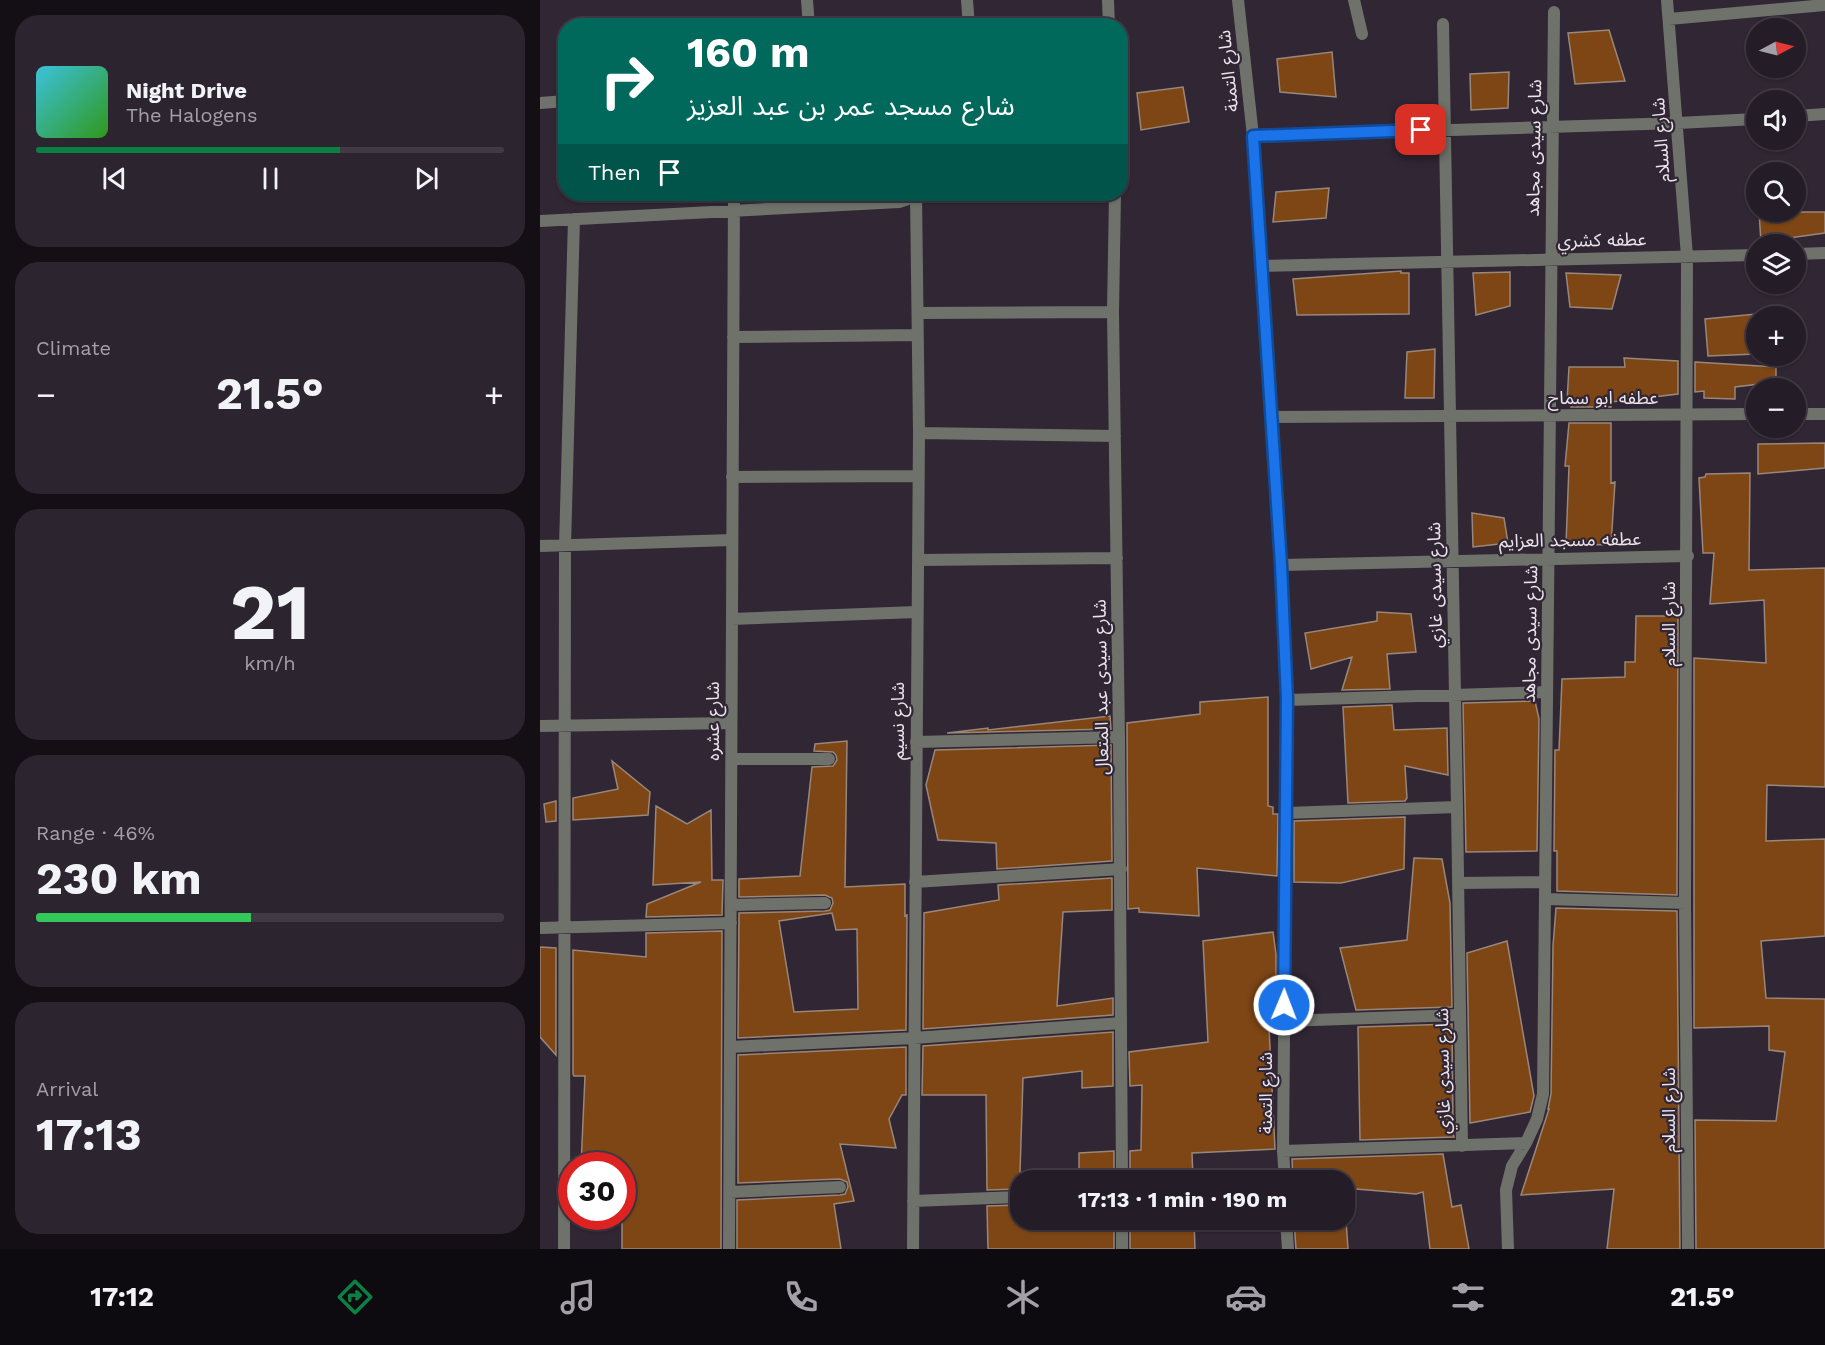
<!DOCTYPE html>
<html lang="en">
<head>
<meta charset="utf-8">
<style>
  body { margin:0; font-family:"Work Sans","Noto Sans Arabic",sans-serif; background:#2c252f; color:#f1f3f6; height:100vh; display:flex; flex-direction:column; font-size:22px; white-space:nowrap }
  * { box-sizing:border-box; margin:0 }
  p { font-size:20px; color:#a3a1a7 }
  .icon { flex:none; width:33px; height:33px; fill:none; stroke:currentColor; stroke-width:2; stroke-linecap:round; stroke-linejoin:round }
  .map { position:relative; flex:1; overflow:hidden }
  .sheet { display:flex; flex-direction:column; gap:15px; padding:15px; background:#140f15; width:540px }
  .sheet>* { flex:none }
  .banner { position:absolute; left:18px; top:18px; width:570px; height:183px; border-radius:24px; box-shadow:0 2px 4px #0004,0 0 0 2px #413a44; background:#00695c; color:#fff; overflow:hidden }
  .needle { width:39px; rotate:83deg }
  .tools { position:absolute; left:1206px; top:18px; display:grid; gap:12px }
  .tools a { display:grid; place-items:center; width:60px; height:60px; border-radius:50%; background:#241c27; box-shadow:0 2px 4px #0004,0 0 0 2px #413a44; font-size:30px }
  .speed { position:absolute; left:18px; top:1152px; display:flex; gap:12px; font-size:30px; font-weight:700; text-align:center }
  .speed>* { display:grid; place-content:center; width:78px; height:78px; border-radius:50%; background:#241c27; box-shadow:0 2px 4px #0004,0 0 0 2px #413a44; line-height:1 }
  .speed .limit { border:9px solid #d22; background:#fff; color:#111 }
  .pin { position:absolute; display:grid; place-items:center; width:51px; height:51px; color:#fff; margin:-26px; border-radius:12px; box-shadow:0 3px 9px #0006 }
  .me { position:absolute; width:66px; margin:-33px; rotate:1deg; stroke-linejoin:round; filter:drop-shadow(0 0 4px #0008) }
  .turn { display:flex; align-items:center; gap:21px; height:126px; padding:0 30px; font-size:27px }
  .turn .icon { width:78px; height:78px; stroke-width:2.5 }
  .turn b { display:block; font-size:42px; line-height:51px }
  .then { display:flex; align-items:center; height:57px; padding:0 30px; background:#0003; gap:12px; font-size:22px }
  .big { font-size:45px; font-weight:700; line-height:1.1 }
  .sheet .card { flex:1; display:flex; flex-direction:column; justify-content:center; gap:9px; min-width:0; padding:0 21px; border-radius:24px; background:#2c252f }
  .sheet .dial { align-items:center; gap:0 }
  .dial b { font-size:78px; line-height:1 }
  .song { display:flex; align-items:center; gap:18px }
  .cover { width:72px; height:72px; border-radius:9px; background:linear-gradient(135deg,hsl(190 70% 55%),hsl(110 70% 35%)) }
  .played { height:6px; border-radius:3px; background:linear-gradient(90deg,#0b8043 65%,#413a44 65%) }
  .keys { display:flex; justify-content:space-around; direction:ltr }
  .heat { display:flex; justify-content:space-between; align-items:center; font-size:33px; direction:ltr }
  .charge { height:9px; border-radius:4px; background:linear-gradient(90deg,#34c759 46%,#413a44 0) }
  .trip { position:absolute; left:470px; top:1170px; width:345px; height:60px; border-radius:24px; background:#241c27; box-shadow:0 2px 4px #0004,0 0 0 2px #413a44; font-weight:700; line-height:60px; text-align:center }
  .dock { display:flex; height:96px; justify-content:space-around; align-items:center; background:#0e0b10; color:#a3a1a7 }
  .dock .icon { width:42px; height:42px }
  .dock .on { color:#0b8043 }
  .dock b { font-size:27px; color:#f1f3f6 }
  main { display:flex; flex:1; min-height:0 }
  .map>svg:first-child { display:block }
</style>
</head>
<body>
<main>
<section class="sheet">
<div class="card">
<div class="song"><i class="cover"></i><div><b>Night Drive</b><p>The Halogens</p></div></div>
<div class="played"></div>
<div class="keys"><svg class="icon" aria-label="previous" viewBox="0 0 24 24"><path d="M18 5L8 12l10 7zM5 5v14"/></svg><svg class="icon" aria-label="pause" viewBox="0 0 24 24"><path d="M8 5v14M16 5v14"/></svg><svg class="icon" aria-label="next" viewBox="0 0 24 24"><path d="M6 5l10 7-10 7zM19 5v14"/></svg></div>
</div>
<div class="card"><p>Climate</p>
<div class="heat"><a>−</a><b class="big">21.5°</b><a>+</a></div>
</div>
<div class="card dial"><b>21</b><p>km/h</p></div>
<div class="card"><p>Range · 46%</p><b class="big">230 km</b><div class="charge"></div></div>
<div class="card"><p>Arrival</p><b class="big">17:13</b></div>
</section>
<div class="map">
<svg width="1285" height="1249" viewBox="0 0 1285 1249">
  <rect width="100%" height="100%" fill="#302634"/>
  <path fill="#7e4615" stroke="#99877a" stroke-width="1.5" fill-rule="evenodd" d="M1069,30l16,51 -50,3 -7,-51z
    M792,52l4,45 -56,-5 -3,-33z
    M969,72l-1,36 -37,2 -1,-36z
    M643,87l6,35 -48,8 -4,-37z
    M789,188l-3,30 -53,4 3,-30z
    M1219,212h66v21l-64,9z
    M861,271v2h8v41l-112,1 -4,-36z
    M970,272v34l-34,9 -3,-42z
    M1026,273l55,2 -9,34 -42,-2z
    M1216,314v40l-48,2 -3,-37z
    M895,349l-1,49h-29l2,-46z
    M1084,358l54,3v33l-67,8v5h-40l1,-5h-5l2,-35h56z
    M1155,362l81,5v15l-41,5v12l-31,-1v-7l-9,1z
    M1029,423h42v60l4,-1 -4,63 -45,-1 3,-78h-4z
    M1285,443v25l-67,6v-30z
    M1210,473l-1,97 76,-2v219l-58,-2 -1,56 59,-2v97l-64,5 5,57 59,1v250h-129l-1,-129 81,1 9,-69 -16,-2v-24l-75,2v-370l72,5 -2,-63 -54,4 4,-51h-11l-4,-75 6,-1 1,-3z
    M932,513l32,5 4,25 -35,4z
    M837,612l34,2 5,38 -29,2 3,35 -48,1 10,-33 -41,12 -6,-36 72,-12z
    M1096,616h42l-1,279 -120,-4v-40h-3l1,-101h4l3,-71 63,-2v-15h10z
    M728,697v109l5,1v7h5l-1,62 -80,-8 2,48 -60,-4v-4l-11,1 -1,-186 73,-9v-12z
    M995,701l4,18 -2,132 -71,1 -3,-149z
    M852,705l2,25 53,-2 1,47 -43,-9 2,32 -2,3 -57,2 -5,-96z
    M570,716l1,13 -164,4 41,-5v2z
    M307,741l-2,146 60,-3v32l2,-1 -1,115 -168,8 1,-125 86,-2 5,-1 3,-7 -1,-5 -7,-3 -86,2v-18l61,-3 12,-109 21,-1 4,-6 -1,-5 -3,-3 -19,-1 1,-7zM292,913l4,17 21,-1 1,80 -64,3 -15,-91z
    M571,745l1,116 -115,8 -1,-26 -58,-3 -12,-55 9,-35z
    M72,761l38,31 -2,23 -75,5v-22l45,-9z
    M16,801v20l-10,1 -2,-18z
    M116,806l31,18 24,-14 1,70h11l-1,35 -76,2 1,-13 54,-22 -48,3z
    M865,817l-1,52 -63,14 -47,-1v-61z
    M874,858l28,1 8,44 2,104 -96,3 -16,-62 67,-8z
    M572,878v32l-49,2 -6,94 56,-8v17l-190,14 1,-116 75,-13 -1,-15z
    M1016,908l121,3 3,338h-73l7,-60 -93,6 28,-86h-1l3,-15 2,-148z
    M182,931l-1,318h-99v-83h-41l4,-90h-11l-1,-2v-124l73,7v-24z
    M733,932l3,22v52l-8,1 7,142 -83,4 1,27h-63v-29l11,-1 1,-65 -12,1 -1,-34 79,-10 -5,-101z
    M967,941l27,155 -4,16 -60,11 -3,-170z
    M0,947l16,1v107l-16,-18z
    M912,1024l1,102h-2l3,11 -94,3 -2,-113z
    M573,1032v54l-31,2v-17l-59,7 -3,94 59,2v-21l35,-2v29h-94v9l-33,1 -1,-95h-64l1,-49z
    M366,1047v48h-4l-13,24 7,29 -56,-4 14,57 -20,3 7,45h-104v-49l103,-5 5,-1 3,-7 -1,-5 -7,-3 -102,4v-128z
    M903,1154l9,53 9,-2 8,44h-39l-7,-57 -7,2 -72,-6v-8h-51l-1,-21z
    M804,1190l4,59h-52l-2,-29h50z
    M480,1205v15h94v29h-126l-1,-43z
    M590,1220h64l1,29h-65z"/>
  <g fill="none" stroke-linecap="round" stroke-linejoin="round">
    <path stroke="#6e726a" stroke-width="12" d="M267,0l2,26
      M427,0l2,26
      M568,0l1,26
      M698,0l15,136 28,429 6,135 -4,451 2,29
      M814,0l8,34
      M1127,0l20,256 -2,647 3,346
      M1129,19l156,-14
      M903,24l14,783 5,339
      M0,103l26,-2
      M1256,116l29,-2
      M713,136l425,-13 78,-4
      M575,194l-2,118 6,425 3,443
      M0,221l359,-19 9,-3 8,-5
      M1256,254l29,-1
      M721,266l495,-11
      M378,313l195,-1
      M193,337l184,-2
      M1256,414h29
      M731,417l485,-3
      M379,433l196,3
      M192,477l186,-1
      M0,546l192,-6
      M378,560l199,-2
      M741,565l407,-9
      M192,619l185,-7
      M747,700l260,-8
      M0,726l191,-3
      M376,742l203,-5
      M192,759h97
      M746,813l171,-6
      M375,882l206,-13
      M918,883l87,-1
      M1005,899l140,4
      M191,905l94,-2
      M0,928l191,-5
      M744,1021l176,-6
      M190,1047l184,-9 207,-15
      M743,1151l243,-8
      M190,1192l110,-5
      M373,1201l107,-4
      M746,1220l2,29
      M24,1249l1,-703 9,-327
      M189,1249l5,-1055
      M373,1249l6,-816 -3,-239
      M582,1249v-29
      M968,1249l-2,-59 6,-24 14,-23 11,-24 6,-25 11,-1082"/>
  </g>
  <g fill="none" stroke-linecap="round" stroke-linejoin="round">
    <g stroke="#114b97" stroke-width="15">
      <path id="route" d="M744,1005l3,-306 -6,-134 -28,-429 168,-6"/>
    </g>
    <use href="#route" stroke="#1a73e8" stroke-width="10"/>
  </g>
  <g text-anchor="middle" stroke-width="4.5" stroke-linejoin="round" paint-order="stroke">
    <g font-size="18" fill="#ebe4ed" stroke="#302634">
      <text transform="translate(688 71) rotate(-96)" y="6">شارع التمنة</text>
      <text transform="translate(1121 140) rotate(-94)" y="6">شارع السلام</text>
      <text transform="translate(994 148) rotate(-89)" y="6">شارع سيدى مجاهد</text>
      <text transform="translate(1062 240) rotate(-1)" y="6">عطفه كشري</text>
      <text x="1063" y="404">عطفه ابو سماح</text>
      <text transform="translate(1030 540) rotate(-1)" y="6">عطفه مسجد العزايم</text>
      <text transform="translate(895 585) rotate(-91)" y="6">شارع سيدى غازي</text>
      <text transform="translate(1129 624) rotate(-90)" y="6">شارع السلام</text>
      <text transform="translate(990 634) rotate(-89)" y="6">شارع سيدى مجاهد</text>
      <text transform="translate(561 687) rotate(-91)" y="6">شارع سيدى عبد المتعال</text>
      <text transform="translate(173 721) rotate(-90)" y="6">شارع عشره</text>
      <text transform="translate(358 721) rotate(-90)" y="6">شارع نسيم</text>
      <text transform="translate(903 1071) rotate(-91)" y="6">شارع سيدى غازي</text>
      <text transform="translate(726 1093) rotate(-90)" y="6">شارع التمنة</text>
      <text transform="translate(1129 1110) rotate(-90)" y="6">شارع السلام</text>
    </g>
  </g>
</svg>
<div class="tools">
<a><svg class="needle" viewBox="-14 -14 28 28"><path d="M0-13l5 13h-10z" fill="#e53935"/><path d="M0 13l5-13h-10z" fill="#a3a1a7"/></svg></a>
<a><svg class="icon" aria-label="sound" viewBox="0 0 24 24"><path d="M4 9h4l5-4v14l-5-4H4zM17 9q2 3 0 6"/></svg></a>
<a><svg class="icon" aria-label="search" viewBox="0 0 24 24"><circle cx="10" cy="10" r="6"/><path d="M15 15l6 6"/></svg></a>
<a><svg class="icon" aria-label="layers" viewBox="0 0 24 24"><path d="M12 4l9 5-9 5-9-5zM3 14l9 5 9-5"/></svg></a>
<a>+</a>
<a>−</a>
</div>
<div class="speed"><div class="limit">30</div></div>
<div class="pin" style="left:881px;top:130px;background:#d93025"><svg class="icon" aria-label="arrive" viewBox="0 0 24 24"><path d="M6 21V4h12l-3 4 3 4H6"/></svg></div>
<svg class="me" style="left:744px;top:1005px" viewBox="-20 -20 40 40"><circle r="17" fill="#1a73e8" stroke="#fff" stroke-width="3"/><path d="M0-11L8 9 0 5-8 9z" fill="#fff"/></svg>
<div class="trip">17:13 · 1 min · 190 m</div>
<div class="banner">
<div class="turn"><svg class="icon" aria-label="right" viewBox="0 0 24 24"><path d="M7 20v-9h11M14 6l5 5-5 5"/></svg><div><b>160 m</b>شارع مسجد عمر بن عبد العزيز</div></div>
<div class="then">Then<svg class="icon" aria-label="arrive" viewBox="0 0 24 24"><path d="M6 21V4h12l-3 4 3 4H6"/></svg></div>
</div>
</div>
</main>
<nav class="dock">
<b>17:12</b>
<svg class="icon on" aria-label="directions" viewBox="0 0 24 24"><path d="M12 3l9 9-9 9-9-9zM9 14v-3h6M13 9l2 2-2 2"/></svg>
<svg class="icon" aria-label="music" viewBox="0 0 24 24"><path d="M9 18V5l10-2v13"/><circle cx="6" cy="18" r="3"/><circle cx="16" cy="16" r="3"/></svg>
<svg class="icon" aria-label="phone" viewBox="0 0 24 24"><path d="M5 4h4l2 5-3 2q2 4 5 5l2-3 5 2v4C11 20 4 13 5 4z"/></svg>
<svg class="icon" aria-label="climate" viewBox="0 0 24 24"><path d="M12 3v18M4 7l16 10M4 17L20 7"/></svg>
<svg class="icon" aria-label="car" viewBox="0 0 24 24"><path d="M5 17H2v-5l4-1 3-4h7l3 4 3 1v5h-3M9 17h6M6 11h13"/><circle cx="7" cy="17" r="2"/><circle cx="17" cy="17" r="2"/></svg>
<svg class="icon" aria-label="filters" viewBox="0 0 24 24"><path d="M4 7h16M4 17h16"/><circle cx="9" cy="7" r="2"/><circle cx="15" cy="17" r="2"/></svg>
<b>21.5°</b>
</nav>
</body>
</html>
